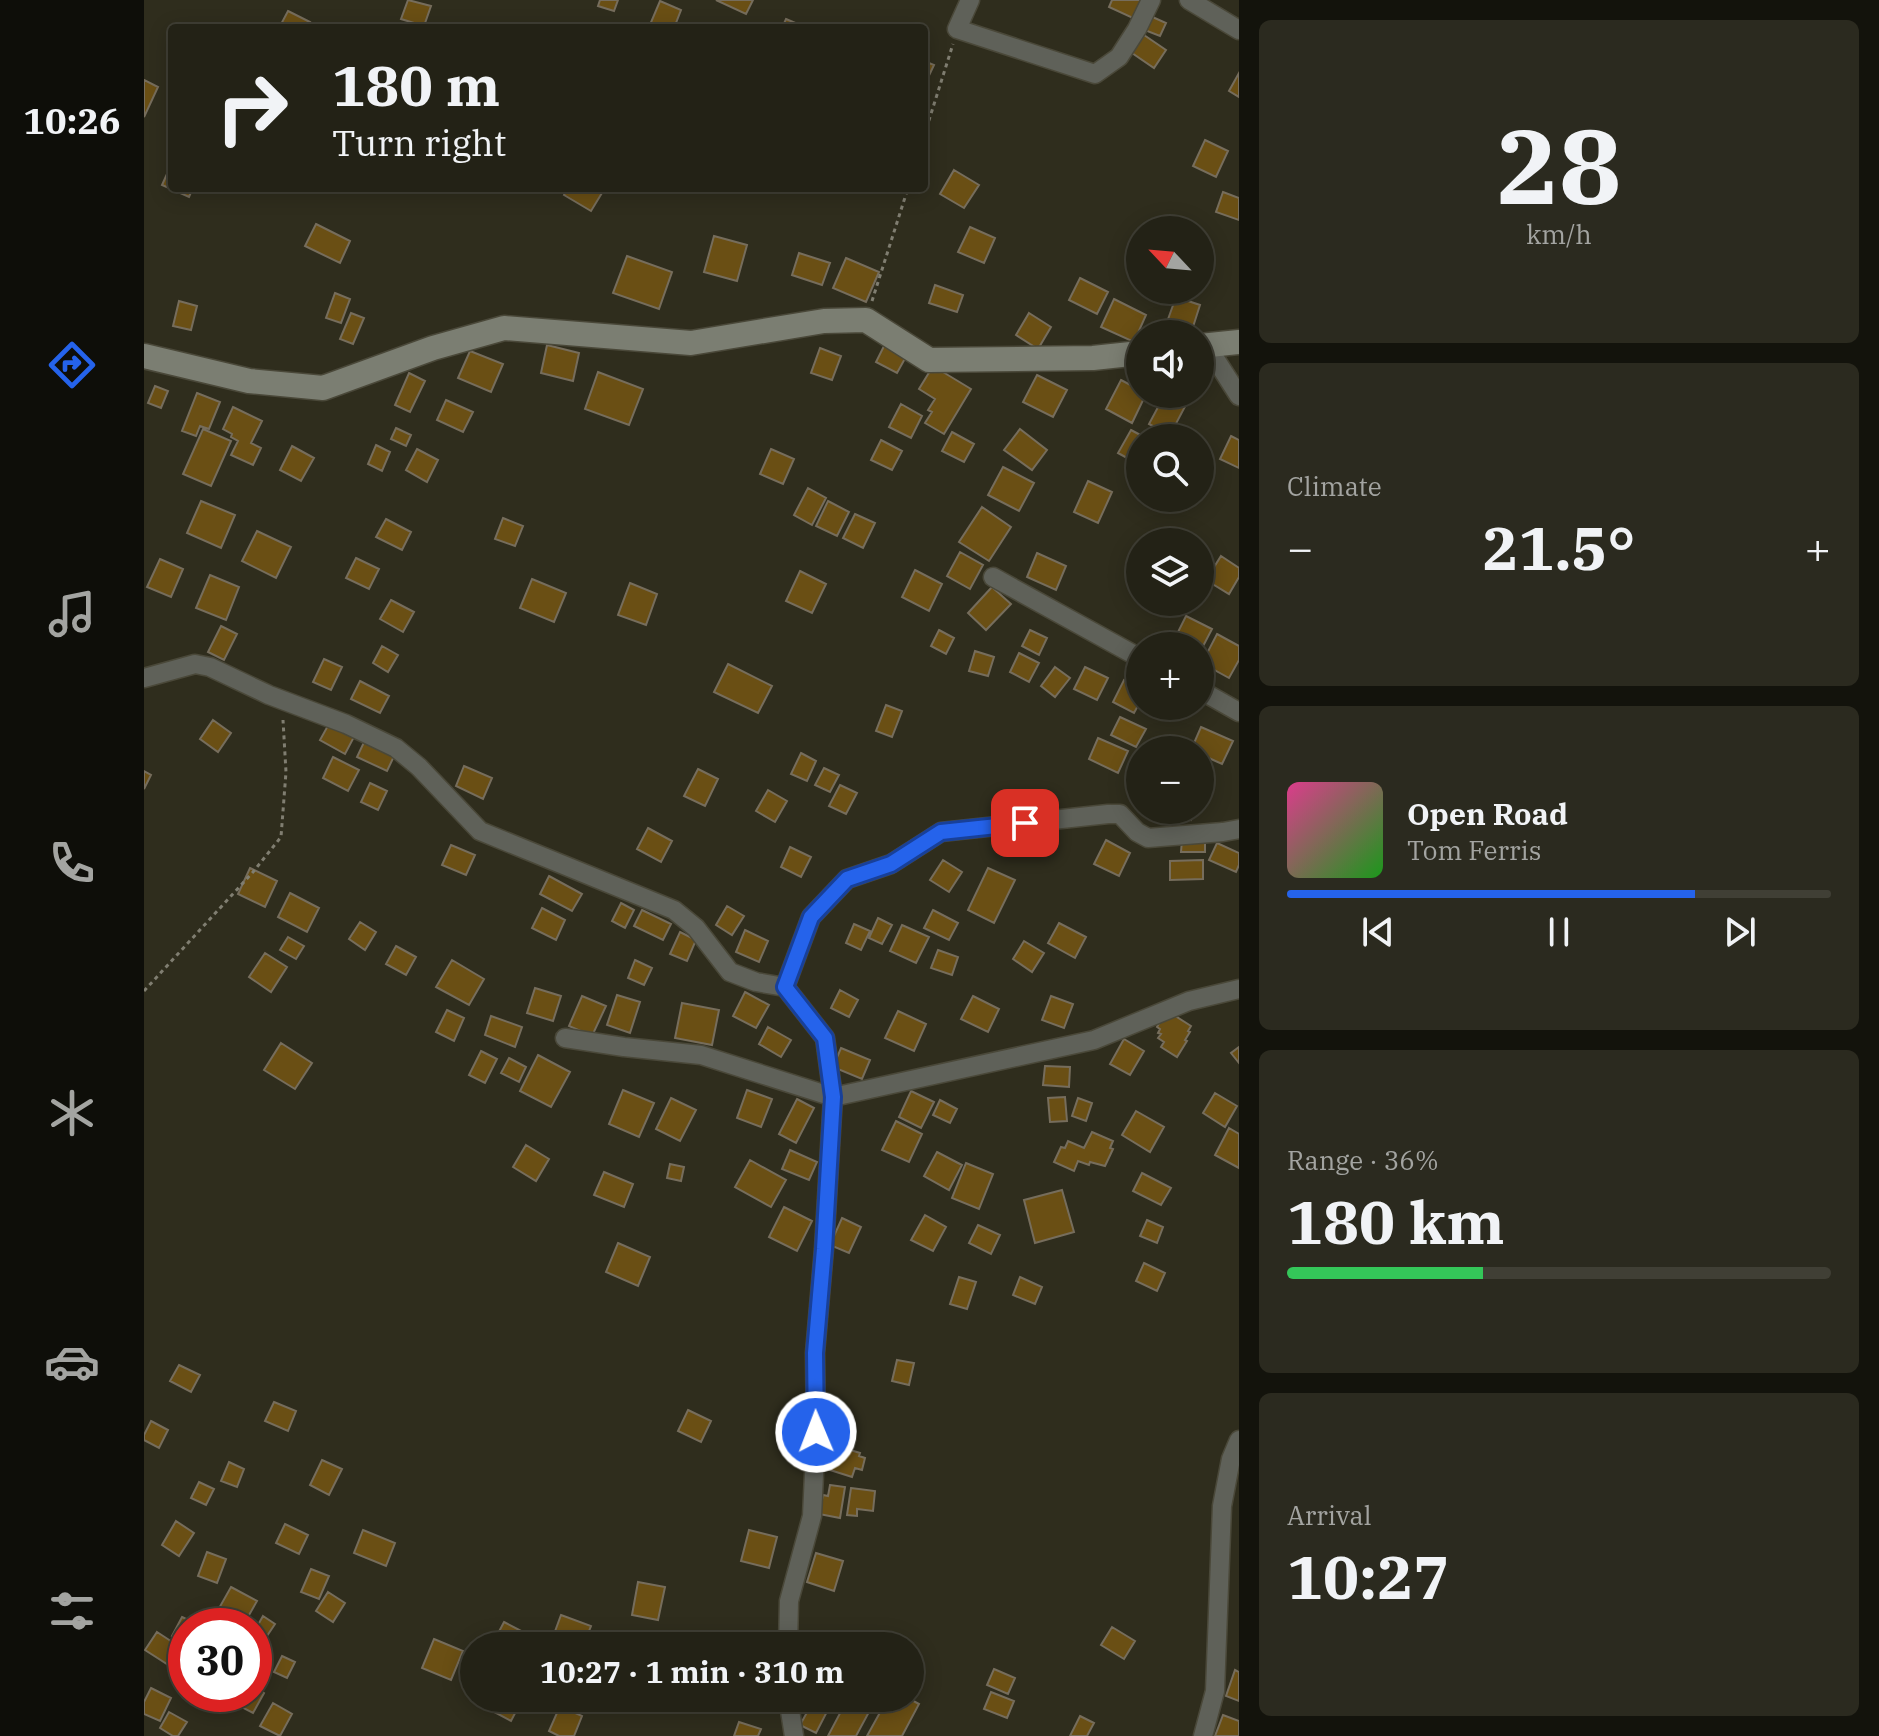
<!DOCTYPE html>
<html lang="en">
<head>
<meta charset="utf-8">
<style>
  body { margin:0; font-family:"IBM Plex Serif",serif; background:#2b2a1f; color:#f1f3f6; height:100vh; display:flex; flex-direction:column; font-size:30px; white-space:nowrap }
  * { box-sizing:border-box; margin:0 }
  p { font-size:26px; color:#a3a4a1 }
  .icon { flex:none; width:44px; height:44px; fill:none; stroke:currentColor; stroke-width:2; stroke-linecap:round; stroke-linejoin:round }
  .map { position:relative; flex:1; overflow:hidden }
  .drawer { display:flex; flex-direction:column; gap:20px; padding:20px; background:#13130c; width:640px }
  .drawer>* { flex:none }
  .guide { position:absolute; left:24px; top:24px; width:760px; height:168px; border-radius:8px; box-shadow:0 4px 20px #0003,0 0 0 2px #403f35; background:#232216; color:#f1f3f6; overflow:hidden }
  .needle { width:52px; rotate:296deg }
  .tools { position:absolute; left:982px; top:216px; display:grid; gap:16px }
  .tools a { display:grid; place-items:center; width:88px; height:88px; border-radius:50%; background:#232216; box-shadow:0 4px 20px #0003,0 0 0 2px #403f35; font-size:40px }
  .speed { position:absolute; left:24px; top:1608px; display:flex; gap:16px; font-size:40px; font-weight:700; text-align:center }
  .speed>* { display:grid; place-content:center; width:104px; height:104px; border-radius:50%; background:#232216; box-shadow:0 4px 20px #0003,0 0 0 2px #403f35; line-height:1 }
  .speed .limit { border:12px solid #d22; background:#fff; color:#111 }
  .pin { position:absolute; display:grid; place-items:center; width:68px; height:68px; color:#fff; margin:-34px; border-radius:16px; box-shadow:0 4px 12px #0006 }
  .me { position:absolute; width:88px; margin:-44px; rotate:359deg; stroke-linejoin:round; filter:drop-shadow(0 0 6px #0008) }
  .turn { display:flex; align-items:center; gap:28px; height:168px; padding:0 32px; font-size:36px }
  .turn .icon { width:104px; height:104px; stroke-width:2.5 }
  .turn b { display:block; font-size:56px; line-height:68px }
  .big { font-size:60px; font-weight:800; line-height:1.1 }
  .drawer .widget { flex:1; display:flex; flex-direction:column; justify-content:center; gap:12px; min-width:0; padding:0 28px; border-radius:12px; background:#2b2a1f }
  .drawer .dial { align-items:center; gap:0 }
  .dial b { font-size:104px; line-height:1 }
  .song { display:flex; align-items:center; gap:24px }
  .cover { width:96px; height:96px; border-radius:12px; background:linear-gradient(135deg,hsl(330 70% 55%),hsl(120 70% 35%)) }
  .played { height:8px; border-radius:4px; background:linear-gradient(90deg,#2563eb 75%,#403f35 75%) }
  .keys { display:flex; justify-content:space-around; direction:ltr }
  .heat { display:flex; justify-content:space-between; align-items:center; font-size:44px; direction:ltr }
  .charge { height:12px; border-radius:6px; background:linear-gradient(90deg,#34c759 36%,#403f35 0) }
  .trip { position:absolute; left:316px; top:1632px; width:464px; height:80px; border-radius:40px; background:#232216; box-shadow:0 4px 20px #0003,0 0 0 2px #403f35; font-weight:800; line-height:80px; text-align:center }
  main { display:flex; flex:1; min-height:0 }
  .menu { display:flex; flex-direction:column; width:144px; justify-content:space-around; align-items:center; background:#0e0e09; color:#a3a4a1 }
  .menu .icon { width:56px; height:56px }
  .menu .current { color:#2563eb }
  .menu b { font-size:36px; color:#f1f3f6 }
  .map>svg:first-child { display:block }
</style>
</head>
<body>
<main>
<nav class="menu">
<b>10:26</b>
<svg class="icon current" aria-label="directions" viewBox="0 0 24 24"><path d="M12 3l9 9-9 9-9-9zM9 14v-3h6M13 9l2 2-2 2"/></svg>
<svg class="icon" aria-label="music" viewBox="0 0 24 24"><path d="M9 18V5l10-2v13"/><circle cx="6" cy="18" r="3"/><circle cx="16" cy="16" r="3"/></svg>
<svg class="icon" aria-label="phone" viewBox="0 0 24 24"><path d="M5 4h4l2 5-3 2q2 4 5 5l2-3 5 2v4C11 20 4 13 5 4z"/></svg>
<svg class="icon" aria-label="climate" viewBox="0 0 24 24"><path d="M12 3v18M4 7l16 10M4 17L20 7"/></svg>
<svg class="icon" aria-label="car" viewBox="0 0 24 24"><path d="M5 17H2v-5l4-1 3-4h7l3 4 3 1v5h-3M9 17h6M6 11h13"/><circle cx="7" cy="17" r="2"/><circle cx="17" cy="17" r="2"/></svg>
<svg class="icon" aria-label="filters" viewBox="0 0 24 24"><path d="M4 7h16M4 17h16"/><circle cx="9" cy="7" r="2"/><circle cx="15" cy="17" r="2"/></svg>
</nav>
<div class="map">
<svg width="1095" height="1736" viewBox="0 0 1095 1736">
  <rect width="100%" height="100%" fill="#2f2d1d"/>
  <path fill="#6a4f14" stroke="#766d5c" stroke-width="2" d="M264,0l23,6 -7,20 -23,-7z
    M456,0h18l-4,11 -16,-5z
    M572,0h37l-7,14z
    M968,0h32l-9,19 -26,-12z
    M516,1l21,9 -7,18 -25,-1z
    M144,11l22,11 -3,6h-28z
    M1004,15l18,8 -6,13 -18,-7z
    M642,19l21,9h-25z
    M1000,35l22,15 -12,18 -22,-15z
    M780,61l10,4 -10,21z
    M1095,73v24l-10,-6z
    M0,80l14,7 -14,30z
    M1061,140l23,11 -12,26 -23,-11z
    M28,163v25h21l-4,9 -27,-12z
    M810,170l25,15 -15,23 -24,-14z
    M424,188h37l-14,23 -27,-16z
    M1079,192l16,6v22l-23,-8z
    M172,224l34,17 -10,22 -35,-17z
    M826,227l25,11 -11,25 -26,-11z
    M570,236l33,9 -10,36 -33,-9z
    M655,253l31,10 -8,22 -30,-10z
    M483,256l45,16 -13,37 -46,-16z
    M702,258l33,14 -13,30 -33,-14z
    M936,278l28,14 -11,22 -28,-14z
    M791,285l28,10 -6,17 -28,-9z
    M999,290h26l-4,10z
    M191,293l15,6 -9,24 -15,-5z
    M1032,297l24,8 -8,25 -25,-8z
    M970,299l32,16 -12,27 -33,-15z
    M35,301l18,5 -6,24 -18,-4z
    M207,313l13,5 -11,26 -13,-5z
    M885,313l22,14 -13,22 -22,-14z
    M741,344l22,11 -10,18 -21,-11z
    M403,345l32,8 -6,28 -32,-8z
    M676,348l21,8 -9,24 -21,-7z
    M326,351l33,13 -12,28 -33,-14z
    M789,366l38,23 -27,45 -19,-11 7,-11 -4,-2 7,-11 -16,-10z
    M454,372l45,17 -14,36 -44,-16z
    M265,373l16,8 -15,31 -15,-7z
    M893,375l30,15 -14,27 -30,-15z
    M977,380l19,10v4h6l-14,29 -26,-14z
    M11,386l13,5 -7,17 -13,-5z
    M53,393l23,9 -11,27 -9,-3 -4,10 -14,-5z
    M1021,394h15l9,5 -19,36 -21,-11z
    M302,400l27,12 -10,20 -26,-12z
    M757,404l21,12 -11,22 -22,-11z
    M89,407l29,14 -11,22 10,5 -8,17 -22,-10 7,-14 -7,-4 1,-3 -9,-5z
    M252,428l15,7 -5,11 -15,-7z
    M59,429l28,12 -20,45 -28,-12z
    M876,429l27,21 -15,20 -28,-20z
    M987,430l15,8h-6v27l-22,-12z
    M808,432l22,12 -10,18 -22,-11z
    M1087,436l8,4v28l-19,-9z
    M737,440l21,11 -10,19 -21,-10z
    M232,445l14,7 -8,19 -14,-7z
    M148,446l22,12 -13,23 -21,-11z
    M273,449l21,11 -11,22 -21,-12z
    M627,449l23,10 -11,25 -23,-10z
    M859,467l31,16 -15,28 -31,-16z
    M944,481l24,11 -14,31 -24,-11z
    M664,488l18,10 -14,27 -18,-10z
    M57,501l34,14 -14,33 -34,-15z
    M684,501l21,11 -12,24 -21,-10z
    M838,507l29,20 -22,34 -30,-19z
    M711,514l20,9 -12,25 -20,-10z
    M359,518l20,8 -8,20 -20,-7z
    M242,519l25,13 -9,18 -26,-13z
    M113,531l34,16 -15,31 -34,-17z
    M816,552l23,13 -13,24 -23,-13z
    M893,553l29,13 -10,24 -29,-13z
    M1077,556l18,12v9l-10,17 -23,-14z
    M212,558l23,11 -10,20 -23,-11z
    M16,559l23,10 -12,28 -24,-10z
    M771,570l27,14 -13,27 -27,-14z
    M656,571l26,13 -14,29 -26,-12z
    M66,575l29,12 -13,33 -30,-12z
    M388,579l34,14 -12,29 -34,-14z
    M486,583l27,11 -11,31 -28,-10z
    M848,587l19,17 -25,26 -18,-17z
    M247,600l23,12 -11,20 -23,-13z
    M1042,616l26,13 -12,23v-6h-20l-7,-4z
    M77,626l16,8 -13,26 -16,-8z
    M795,630l15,8 -8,16 -15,-8z
    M886,630l17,8 -8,17 -17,-9z
    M1073,634l22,12v14l-10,18 -27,-15z
    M238,646l16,9 -10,17 -15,-9z
    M831,651l19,6 -6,19 -19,-5z
    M875,653l20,10 -10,19 -19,-10z
    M180,659l18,8 -11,23 -18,-8z
    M584,664l44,22 -14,27 -44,-21z
    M911,667l15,11 -15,19 -14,-11z
    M941,667l23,11 -11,22 -23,-11z
    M980,680l16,8v14l-6,11 -21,-11z
    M216,681l29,15 -9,17 -29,-14z
    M742,705l16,6 -10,26 -16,-6z
    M976,717l26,12 -10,18 -25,-12z
    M69,720l18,13 -13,19 -18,-13z
    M186,722l25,13 -10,19 -25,-14z
    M1057,727l32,14 -11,23 -22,-10v-4h-9z
    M222,738l30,14 -9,19 -30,-14z
    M954,738l30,13 -10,22 -29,-14z
    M657,753l15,8 -9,20 -16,-7z
    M189,757l26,13 -11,21 -25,-13z
    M320,766l28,12 -9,21 -27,-13z
    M680,768l15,7 -9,17 -15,-7z
    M554,769l20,10 -13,27 -21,-10z
    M0,771l7,4 -7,14z
    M226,783l17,8 -9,19 -17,-8z
    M696,785l17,8 -11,21 -17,-8z
    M624,790l19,11 -12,21 -19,-11z
    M1025,810h27l-5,10z
    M504,828l24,13 -11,21 -24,-13z
    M962,840l24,13 -11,23 -25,-12z
    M1038,840l23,1v11h-24z
    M1073,843l22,10v12l-3,7 -27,-12z
    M307,845l24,10 -9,20 -24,-10z
    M646,847l21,10 -10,20 -20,-10z
    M799,860l19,12 -13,20 -19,-12z
    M1059,860v19l-33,1v-19z
    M106,868l27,13 -12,26 -27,-13z
    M844,868l27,12 -21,43 -26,-13z
    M405,876l33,18 -10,17 -32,-17z
    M146,893l29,15 -12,24 -29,-15z
    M477,903l13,7 -9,18 -13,-7z
    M583,906l17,10 -12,19 -16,-10z
    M398,908l23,12 -9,20 -24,-12z
    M498,910l29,14 -8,16 -29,-14z
    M789,910l25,13 -9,17 -25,-12z
    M734,918l14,7 -10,19 -13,-6z
    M216,922l16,10 -11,18 -16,-11z
    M915,923l27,14 -11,21 -27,-15z
    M710,924l16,7 -9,19 -15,-7z
    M758,925l27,12 -13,26 -26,-12z
    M601,930l23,11 -9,21 -23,-10z
    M536,932l16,8 -9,21 -17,-7z
    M144,937l16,9 -8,13 -16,-9z
    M880,941l20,12 -12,19 -19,-13z
    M252,946l20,11 -10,18 -20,-11z
    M794,950l20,7 -6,18 -21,-7z
    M121,953l22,14 -16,25 -22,-15z
    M308,960l32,19 -15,26 -33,-18z
    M491,960l17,8 -8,17 -16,-7z
    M391,988l26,8 -8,25 -26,-8z
    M696,990l18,10 -9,17 -18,-9z
    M601,992l24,13 -13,23 -23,-12z
    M473,995l23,7 -10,31 -23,-8z
    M438,996l24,10 -14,30 -23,-10z
    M829,996l26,13 -11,23 -27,-13z
    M907,996l22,8 -9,24 -22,-8z
    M538,1003l37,7 -7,35 -37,-7z
    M303,1010l17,8 -10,23 -18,-9z
    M754,1011l28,13 -12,27 -29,-13z
    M1025,1012l22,14 -3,5 2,1 -5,8 2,1 -10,16 -16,-10 3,-5 -6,-4 3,-4 -3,-1 2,-4 -3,-2 5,-9z
    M347,1016l31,11 -7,20 -30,-12z
    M624,1027l23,13 -10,17 -22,-13z
    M980,1039l20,12 -14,24 -20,-11z
    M137,1043l31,20 -17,26 -31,-19z
    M1095,1047v16l-8,-10z
    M697,1048l29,12 -8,19 -29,-12z
    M337,1051l16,8 -12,24 -16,-8z
    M394,1055l32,17 -19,35 -31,-16z
    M365,1058l17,9 -7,15 -18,-9z
    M901,1066l25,1 -1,20 -26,-2z
    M479,1090l31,13 -15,34 -30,-13z
    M603,1090l25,9 -11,28 -24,-9z
    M767,1091l23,11 -13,26 -22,-11z
    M1071,1093l22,13 -12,21 -22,-14z
    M921,1097l2,24 -17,1 -2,-24z
    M527,1098l25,12 -16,31 -24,-12z
    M934,1098l14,5 -6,18 -14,-5z
    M653,1099l17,9 -18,35 -17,-9z
    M796,1100l17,9 -7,14 -17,-8z
    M992,1111l28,16 -14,25 -28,-17z
    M752,1121l26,13 -13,28 -27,-12z
    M1085,1128l10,6v34l-24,-13z
    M948,1132l21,9 -3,7 3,1 -8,17 -15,-4 -1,3 -11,-4 -4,10 -20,-9 7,-15 4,1 3,-7 16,7z
    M382,1145l23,14 -13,22 -23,-14z
    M646,1150l27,12 -8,18 -27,-11z
    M793,1152l25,13 -13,25 -25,-14z
    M606,1160l36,20 -15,27 -36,-20z
    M822,1163l27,11 -14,35 -27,-11z
    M526,1164l14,3 -3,14 -14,-3z
    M460,1172l29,12 -9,23 -30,-12z
    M998,1173l29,15 -10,17 -28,-14z
    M918,1190l12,42 -39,11 -11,-43z
    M640,1207l28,14 -15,30 -28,-14z
    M781,1215l21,12 -13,24 -22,-11z
    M698,1218l19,9 -12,26 -19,-8z
    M1003,1220l16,7 -6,16 -17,-7z
    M834,1225l22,10 -9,19 -22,-11z
    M474,1243l32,14 -12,29 -32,-14z
    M1000,1263l21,10 -8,18 -21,-10z
    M815,1277l17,5 -9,27 -17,-5z
    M876,1277l22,10 -7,17 -22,-9z
    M753,1360l17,3 -5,22 -17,-4z
    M35,1365l21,10 -9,17 -21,-11z
    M130,1402l22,9 -8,20 -23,-10z
    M544,1410l23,11 -10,21 -23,-11z
    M7,1421l17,9 -9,18 -15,-8v-5z
    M695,1449l7,3 1,-3 13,4 -1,3 6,2 -3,12 -7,-2 -3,9 -25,-8 4,-12 5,2z
    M178,1460l20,9 -13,26 -19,-10z
    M85,1462l15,7 -7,18 -16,-6z
    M55,1482l15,7 -8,16 -15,-7z
    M686,1485l15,2 -5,31 -21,-4 4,-19 5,1z
    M707,1488l24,3 -2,20 -16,-2v7l-10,-1z
    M32,1521l18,12 -15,23 -17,-11z
    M141,1524l23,11 -9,19 -23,-11z
    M219,1530l32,13 -9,23 -32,-13z
    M605,1530l28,7 -8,31 -28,-7z
    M63,1552l19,7 -9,24 -19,-7z
    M672,1553l27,8 -9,30 -27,-9z
    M167,1569l18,7 -10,23 -18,-7z
    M494,1582l27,5 -7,33 -26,-5z
    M87,1587l26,14 -13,23 -26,-14z
    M184,1592l17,11 -12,19 -17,-11z
    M417,1615l30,11 -8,20 -33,-1z
    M119,1616l12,8 -10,15 -11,-7z
    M38,1617l19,9h-15v16l-14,-6z
    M360,1622l23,12 -6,12h-23l-5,-3z
    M968,1627l23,14 -11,18 -23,-14z
    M13,1632l29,19v14l-5,8 -36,-23z
    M290,1639l29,12 -12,29 -29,-12z
    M138,1656l13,6 -8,16 -13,-6z
    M850,1669l21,9 -7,16 -21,-9z
    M1091,1670l4,2v29l-13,-5z
    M110,1687l10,6 -11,20 -21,-11 4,-8h18z
    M7,1688l20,10 -11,23 -16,-7v-12z
    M847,1692l23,9 -7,17 -23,-9z
    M346,1698h33l-12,23 -26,-14z
    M605,1698h23l-3,10 -21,-7z
    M671,1698h19l-18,35 -16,-8z
    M744,1698h20l11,6 -17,32h-35z
    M703,1700l22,12 -13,24h-28z
    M129,1703l19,11 -12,22 -20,-10z
    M416,1706l22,10 -8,20h-15l-10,-5z
    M25,1712l18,10 -9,14h-5l-13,-8z
    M1079,1715l16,6v15h-24z
    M936,1716l14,7 -7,13h-17z
    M595,1722l22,7 -3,7h-24z"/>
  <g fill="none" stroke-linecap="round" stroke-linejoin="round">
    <g stroke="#4a4839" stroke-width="21">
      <path id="street" d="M826,0l-13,29 138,45 24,-17 18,-28 14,-29
        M1045,0l50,30
        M1063,346l32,50
        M849,577l147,81
        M0,678l51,-14 15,3 59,28 77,29 50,24 23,19 61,64 194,79 22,18 34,44 26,10 29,5 26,-70 36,-38 44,-15 50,-32 167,-18h12l17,18 11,6 75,-6 16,-3
        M1056,690l39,22
        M641,987l40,51 8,59 -9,152 -9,104 1,79 -4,84 -23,85 -1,45
        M421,1038l59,9 77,8 132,42 261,-57 95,-39 50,-12
        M644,1698l6,38
        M1059,1736l12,-45 7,-185 9,-47 8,-19"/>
    </g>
    <g stroke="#4a4839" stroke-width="27">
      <path id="secondary" d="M1056,346l39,-4
        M0,356l105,25 74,7 110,-40 71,-20 187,15 133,-22 42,-1 63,40 164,-2 47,-5"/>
    </g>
    <path stroke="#807e71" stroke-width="3" stroke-dasharray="4 4" stroke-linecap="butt" d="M780,136l29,-92
      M728,301l36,-113
      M0,991l109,-119 28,-35 5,-65 -3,-52"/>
    <use href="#street" stroke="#5f6159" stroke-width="18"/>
    <use href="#secondary" stroke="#7b7e72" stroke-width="24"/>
  </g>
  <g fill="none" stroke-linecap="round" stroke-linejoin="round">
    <g stroke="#184099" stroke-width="20">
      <path id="route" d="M672,1432l-1,-79 9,-104 9,-152 -8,-59 -40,-51 26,-70 36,-38 44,-15 50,-32 84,-9"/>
    </g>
    <use href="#route" stroke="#2563eb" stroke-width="14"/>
  </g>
</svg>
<div class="tools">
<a><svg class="needle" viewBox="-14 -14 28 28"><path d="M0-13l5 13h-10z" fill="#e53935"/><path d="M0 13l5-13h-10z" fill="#a3a4a1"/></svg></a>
<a><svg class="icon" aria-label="sound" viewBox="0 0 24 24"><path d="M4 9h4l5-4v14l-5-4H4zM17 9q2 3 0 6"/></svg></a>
<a><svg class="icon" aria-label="search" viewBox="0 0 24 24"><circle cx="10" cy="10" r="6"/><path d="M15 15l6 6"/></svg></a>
<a><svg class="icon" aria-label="layers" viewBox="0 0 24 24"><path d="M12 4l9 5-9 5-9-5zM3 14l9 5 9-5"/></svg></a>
<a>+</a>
<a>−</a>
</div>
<div class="speed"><div class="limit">30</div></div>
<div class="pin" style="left:881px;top:823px;background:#d93025"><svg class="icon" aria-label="arrive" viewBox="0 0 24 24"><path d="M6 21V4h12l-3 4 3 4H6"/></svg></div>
<svg class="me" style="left:672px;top:1432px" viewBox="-20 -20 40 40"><circle r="17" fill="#2563eb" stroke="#fff" stroke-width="3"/><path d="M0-11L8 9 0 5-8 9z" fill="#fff"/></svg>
<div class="trip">10:27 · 1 min · 310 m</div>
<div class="guide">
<div class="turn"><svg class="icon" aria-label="right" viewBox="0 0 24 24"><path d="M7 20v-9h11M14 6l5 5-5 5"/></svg><div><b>180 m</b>Turn right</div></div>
</div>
</div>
<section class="drawer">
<div class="widget dial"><b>28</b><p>km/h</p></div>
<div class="widget"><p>Climate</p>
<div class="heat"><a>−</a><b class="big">21.5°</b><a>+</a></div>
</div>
<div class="widget">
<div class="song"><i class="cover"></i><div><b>Open Road</b><p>Tom Ferris</p></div></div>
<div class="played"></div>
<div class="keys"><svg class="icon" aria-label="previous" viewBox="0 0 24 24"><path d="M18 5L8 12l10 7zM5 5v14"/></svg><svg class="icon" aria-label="pause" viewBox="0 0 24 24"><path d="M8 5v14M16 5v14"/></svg><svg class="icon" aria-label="next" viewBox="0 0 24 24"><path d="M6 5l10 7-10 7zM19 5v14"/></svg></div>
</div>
<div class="widget"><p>Range · 36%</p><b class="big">180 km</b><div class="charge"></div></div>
<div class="widget"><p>Arrival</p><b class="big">10:27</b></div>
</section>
</main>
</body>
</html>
